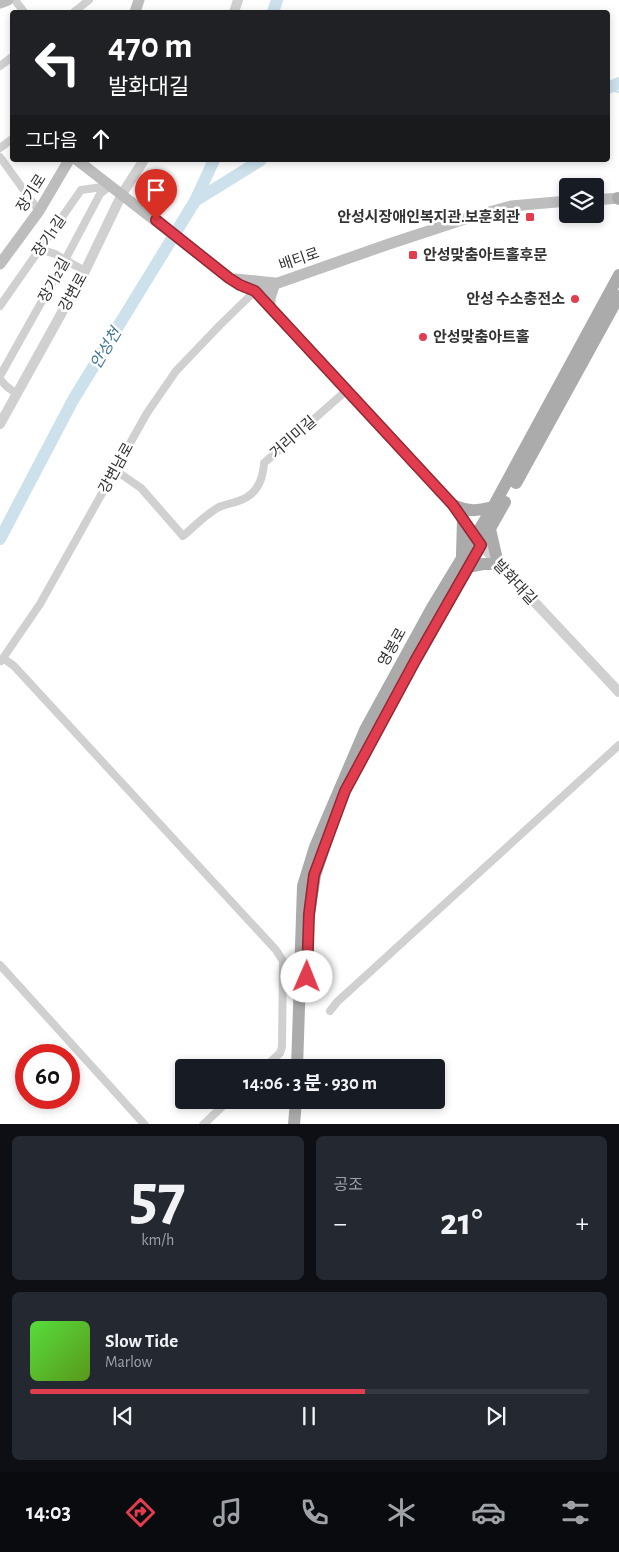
<!DOCTYPE html>
<html lang="ko">
<head>
<meta charset="utf-8">
<style>
  body { margin:0; font-family:"Alegreya Sans","Noto Sans KR",sans-serif; background:#242831; color:#f1f3f6; height:100vh; display:flex; flex-direction:column; font-size:19px; white-space:nowrap }
  * { box-sizing:border-box; margin:0 }
  p { font-size:16px; color:#9ea1a6 }
  .icon { flex:none; width:28px; height:28px; fill:none; stroke:currentColor; stroke-width:2; stroke-linecap:round; stroke-linejoin:round }
  .map { position:relative; height:1124px; overflow:hidden }
  .sheet { display:flex; flex-direction:column; gap:12px; padding:12px; background:#0d0f14; flex:1 }
  .sheet>* { flex:none }
  .top-card { position:absolute; left:10px; top:10px; width:600px; height:152px; border-radius:5px; box-shadow:0 2px 8px #0003; background:#202124; color:#fff; overflow:hidden }
  .controls { position:absolute; left:559px; top:178px; display:grid; gap:10px }
  .controls a { display:grid; place-items:center; width:45px; height:45px; border-radius:5px; background:#171b24; box-shadow:0 2px 8px #0003; font-size:25px }
  .speed { position:absolute; left:15px; top:1044px; display:flex; gap:10px; font-size:25px; font-weight:700; text-align:center }
  .speed>* { display:grid; place-content:center; width:65px; height:65px; border-radius:50%; background:#171b24; box-shadow:0 2px 8px #0003; line-height:1 }
  .speed .limit { border:8px solid #d22; background:#fff; color:#111 }
  .pin { position:absolute; display:grid; place-items:center; width:42px; height:42px; color:#fff; margin:-51px -21px; border-radius:50% 50% 50% 0; rotate:-45deg; box-shadow:0 0 5px #0007 }
  .pin .icon { rotate:45deg }
  .me { position:absolute; width:55px; margin:-28px; rotate:1deg; stroke-linejoin:round; filter:drop-shadow(0 0 4px #0008) }
  .turn { display:flex; align-items:center; gap:18px; height:105px; padding:0 15px; font-size:22px }
  .turn .icon { width:65px; height:65px; stroke-width:2.5 }
  .turn b { display:block; font-size:35px; line-height:42px }
  .then { display:flex; align-items:center; height:48px; padding:0 15px; background:#0003; gap:10px; font-size:19px }
  .big { font-size:38px; font-weight:700; line-height:1.1 }
  .sheet .widget { flex:1; display:flex; flex-direction:column; justify-content:center; gap:8px; min-width:0; padding:0 18px; border-radius:8px; background:#242831 }
  .sheet .dial { align-items:center; gap:0 }
  .dial b { font-size:65px; line-height:1 }
  .song { display:flex; align-items:center; gap:15px }
  .cover { width:60px; height:60px; border-radius:8px; background:linear-gradient(135deg,hsl(110 70% 55%),hsl(90 70% 35%)) }
  .played { height:5px; border-radius:2px; background:linear-gradient(90deg,#e13d4f 60%,#363941 60%) }
  .keys { display:flex; justify-content:space-around; direction:ltr }
  .heat { display:flex; justify-content:space-between; align-items:center; font-size:28px; direction:ltr }
  .sheet .tiles { flex:1; display:grid; gap:12px; grid-template-columns:1fr 1fr }
  .widget:last-child { grid-column:span 2 }
  .trip { position:absolute; left:175px; top:1059px; width:270px; height:50px; border-radius:5px; background:#171b24; box-shadow:0 2px 8px #0003; font-weight:700; line-height:50px; text-align:center }
  .menu { display:flex; height:80px; justify-content:space-around; align-items:center; background:#090b0e; color:#9ea1a6 }
  .menu .icon { width:35px; height:35px }
  .menu .selected { color:#e13d4f }
  .menu b { font-size:22px; color:#f1f3f6 }
  .map>svg:first-child { display:block }
</style>
</head>
<body>
<div class="map">
<svg width="619" height="1125" viewBox="0 0 619 1125">
  <rect width="100%" height="100%" fill="#fff"/>
  <g fill="none" stroke-linecap="round" stroke-linejoin="round">
    <path stroke="#cce1eb" stroke-width="2" d="M608,90l11,2"/>
    <path stroke="#cce1eb" stroke-width="12" d="M273,12l4,-12
      M608,88l11,-5
      M195,201l66,-41
      M0,539l73,-139 122,-199 19,-41"/>
    <path stroke="#d0d0d0" stroke-width="8" d="M15,0l9,12
      M74,12l15,-12
      M0,66l12,-9
      M0,148l12,-9
      M0,157l39,54
      M40,249l15,5 30,17
      M0,306l81,-116 28,-4
      M0,376l65,-116 35,-66 10,-8
      M0,379l6,7 11,8
      M115,470l26,18 42,48c11,-9 23,-22 36,-29 7,-3 15,-4 22,-7 16,-6 22,-21 23,-37l83,-73
      M3,658l11,8 262,284 7,11 -1,86 -2,6 -16,15
      M1,661l39,-57 107,-191 29,-42 44,-46 35,-34
      M0,965l145,160
      M330,1011l7,-9 282,-257
      M203,1125l26,-25"/>
    <path stroke="#d0d0d0" stroke-width="10" d="M234,12l4,-12
      M255,291l198,214 28,40 138,147
      M0,424l85,-153 37,-77 22,-34"/>
    <path stroke="#bdbdbd" stroke-width="11" d="M0,3l8,-3
      M135,12l4,-12
      M77,160l152,118 11,7 15,6 134,-47 82,-27 40,-11 57,-5
      M595,200l24,-2
      M0,264l39,-53 30,-51
      M235,279l40,4 -5,15v10"/>
    <path stroke="#ababab" stroke-width="12" d="M618,198l1,1
      M516,483l103,-187
      M453,505c17,7 23,6 40,2
      M462,556l1,-38
      M468,567l15,-3h15l-8,-35
      M354,773l61,-112 90,-159
      M309,915l6,-40 14,-42
      M297,1068l6,-182 12,-39 50,-117 68,-124 60,-99 126,-232
      M294,1125l2,-25"/>
  </g>
  <g fill="none" stroke-linecap="round" stroke-linejoin="round">
    <g stroke="#922833" stroke-width="12">
      <path id="route" d="M156,220l73,58 11,7 15,6 198,214 28,40 -66,116 -70,130 -31,84 -5,39 -2,63"/>
    </g>
    <use href="#route" stroke="#e13d4f" stroke-width="9"/>
  </g>
  <g fill="#e13d4f" stroke="#fff" stroke-width="2">
    <rect x="525" y="212" width="10" height="10" rx="2.5"/>
    <rect x="408" y="250" width="10" height="10" rx="2.5"/>
    <circle cx="575" cy="299" r="5"/>
    <circle cx="423" cy="337" r="5"/>
  </g>
  <g text-anchor="middle" stroke-width="5" stroke-linejoin="round" paint-order="stroke">
    <g font-size="15" fill="#333" stroke="#fff">
      <text transform="translate(31 193) rotate(-58)" y="5">장기로</text>
      <text transform="translate(49 236) rotate(-55)" y="5">장기1길</text>
      <text transform="translate(299 259) rotate(-19)" y="5">배티로</text>
      <text transform="translate(54 280) rotate(-61)" y="5">장기2길</text>
      <text transform="translate(73 292) rotate(-61)" y="5">강변로</text>
      <text transform="translate(293 437) rotate(-41)" y="5">거리미길</text>
      <text transform="translate(116 468) rotate(-61)" y="5">강변남로</text>
      <text transform="translate(515 582) rotate(47)" y="5">발화대길</text>
      <text transform="translate(392 647) rotate(-61)" y="5">영봉로</text>
    </g>
    <g font-size="15" font-weight="bold" fill="#333" stroke="#fff" text-anchor="end">
      <text x="520" y="222">안성시장애인복지관.보훈회관</text>
      <text x="423" y="260" text-anchor="start">안성맞춤아트홀후문</text>
      <text x="565" y="304">안성 수소충전소</text>
      <text x="433" y="342" text-anchor="start">안성맞춤아트홀</text>
    </g>
    <g font-size="16" font-style="italic" fill="#417794" stroke="#fff">
      <text transform="translate(105 348) rotate(-59)" y="6">안성천</text>
    </g>
  </g>
</svg>
<div class="controls">
<a><svg class="icon" aria-label="layers" viewBox="0 0 24 24"><path d="M12 4l9 5-9 5-9-5zM3 14l9 5 9-5"/></svg></a>
</div>
<div class="speed"><div class="limit">60</div></div>
<div class="pin" style="left:156px;top:220px;background:#d93025"><svg class="icon" aria-label="arrive" viewBox="0 0 24 24"><path d="M6 21V4h12l-3 4 3 4H6"/></svg></div>
<svg class="me" style="left:307px;top:977px" viewBox="-20 -20 40 40"><circle r="19" fill="#fff"/><path d="M0-13L10 11 0 6-10 11z" fill="#e13d4f"/></svg>
<div class="trip">14:06 · 3 분 · 930 m</div>
<div class="top-card">
<div class="turn"><svg class="icon" aria-label="left" viewBox="0 0 24 24"><path d="M17 20v-9H6M10 6l-5 5 5 5"/></svg><div><b>470 m</b>발화대길</div></div>
<div class="then">그다음<svg class="icon" aria-label="ahead" viewBox="0 0 24 24"><path d="M12 20V5M6 11l6-6 6 6"/></svg></div>
</div>
</div>
<section class="sheet">
<div class="tiles">
<div class="widget dial"><b>57</b><p>km/h</p></div>
<div class="widget"><p>공조</p>
<div class="heat"><a>−</a><b class="big">21°</b><a>+</a></div>
</div>
<div class="widget">
<div class="song"><i class="cover"></i><div><b>Slow Tide</b><p>Marlow</p></div></div>
<div class="played"></div>
<div class="keys"><svg class="icon" aria-label="previous" viewBox="0 0 24 24"><path d="M18 5L8 12l10 7zM5 5v14"/></svg><svg class="icon" aria-label="pause" viewBox="0 0 24 24"><path d="M8 5v14M16 5v14"/></svg><svg class="icon" aria-label="next" viewBox="0 0 24 24"><path d="M6 5l10 7-10 7zM19 5v14"/></svg></div>
</div>
</div>
</section>
<nav class="menu">
<b>14:03</b>
<svg class="icon selected" aria-label="directions" viewBox="0 0 24 24"><path d="M12 3l9 9-9 9-9-9zM9 14v-3h6M13 9l2 2-2 2"/></svg>
<svg class="icon" aria-label="music" viewBox="0 0 24 24"><path d="M9 18V5l10-2v13"/><circle cx="6" cy="18" r="3"/><circle cx="16" cy="16" r="3"/></svg>
<svg class="icon" aria-label="phone" viewBox="0 0 24 24"><path d="M5 4h4l2 5-3 2q2 4 5 5l2-3 5 2v4C11 20 4 13 5 4z"/></svg>
<svg class="icon" aria-label="climate" viewBox="0 0 24 24"><path d="M12 3v18M4 7l16 10M4 17L20 7"/></svg>
<svg class="icon" aria-label="car" viewBox="0 0 24 24"><path d="M5 17H2v-5l4-1 3-4h7l3 4 3 1v5h-3M9 17h6M6 11h13"/><circle cx="7" cy="17" r="2"/><circle cx="17" cy="17" r="2"/></svg>
<svg class="icon" aria-label="filters" viewBox="0 0 24 24"><path d="M4 7h16M4 17h16"/><circle cx="9" cy="7" r="2"/><circle cx="15" cy="17" r="2"/></svg>
</nav>
</body>
</html>
